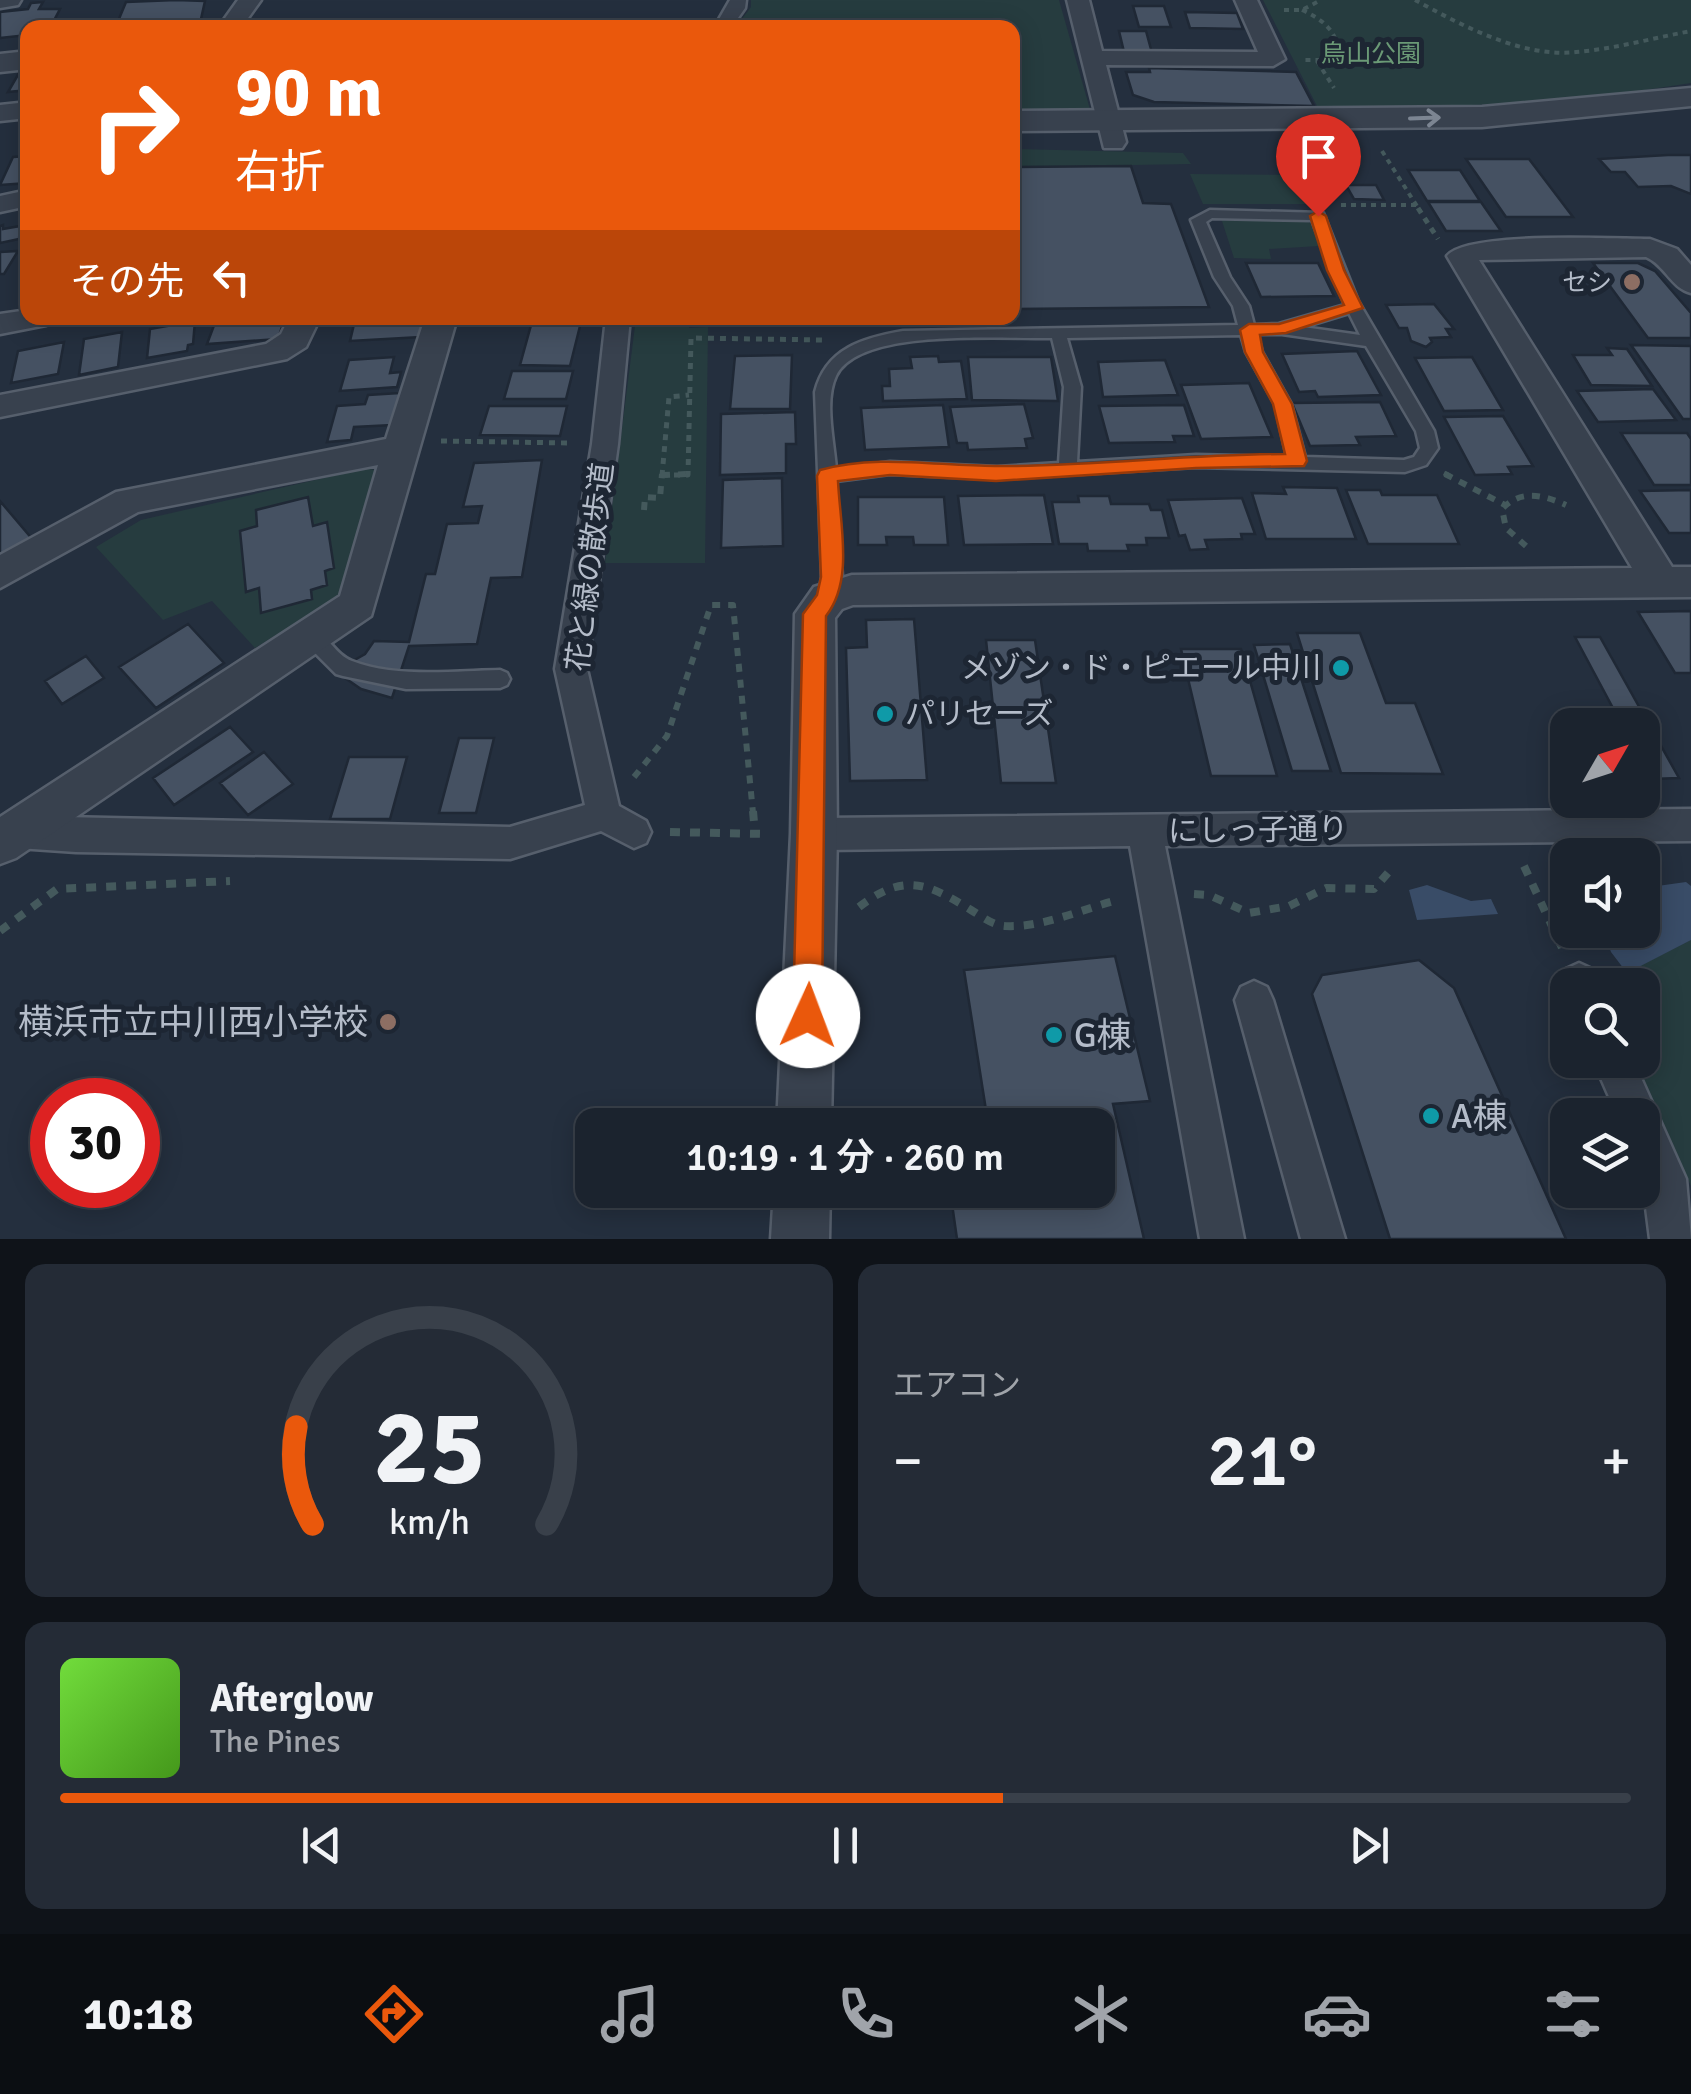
<!DOCTYPE html>
<html lang="ja">
<head>
<meta charset="utf-8">
<style>
  body { margin:0; font-family:Signika,"Noto Sans JP",sans-serif; background:#242b36; color:#f1f3f6; height:100vh; display:flex; flex-direction:column; font-size:38px; white-space:nowrap }
  * { box-sizing:border-box; margin:0 }
  p { font-size:32px; color:#a0a4aa }
  .icon { flex:none; width:55px; height:55px; fill:none; stroke:currentColor; stroke-width:2; stroke-linecap:round; stroke-linejoin:round }
  .map { position:relative; height:1239px; overflow:hidden }
  .side { display:flex; flex-direction:column; gap:25px; padding:25px; background:#0f1319; flex:1 }
  .side>* { flex:none }
  .top-card { position:absolute; left:20px; top:20px; width:1000px; height:305px; border-radius:20px; box-shadow:0 5px 25px #0003,0 0 0 2px #39404a; background:#ea580c; color:#fff; overflow:hidden }
  .needle { width:65px; rotate:51deg }
  .fabs { position:absolute; left:1550px; top:708px; display:grid; gap:20px }
  .fabs a { display:grid; place-items:center; width:110px; height:110px; border-radius:20px; background:#1b232e; box-shadow:0 5px 25px #0003,0 0 0 2px #39404a; font-size:50px }
  .speed { position:absolute; left:30px; top:1078px; display:flex; gap:20px; font-size:50px; font-weight:700; text-align:center }
  .speed>* { display:grid; place-content:center; width:130px; height:130px; border-radius:50%; background:#1b232e; box-shadow:0 5px 25px #0003,0 0 0 2px #39404a; line-height:1 }
  .speed .limit { border:15px solid #d22; background:#fff; color:#111 }
  .pin { position:absolute; display:grid; place-items:center; width:85px; height:85px; color:#fff; margin:-102px -42px; border-radius:50% 50% 50% 0; rotate:-45deg; box-shadow:0 0 10px #0007 }
  .pin .icon { rotate:45deg }
  .me { position:absolute; width:110px; margin:-55px; rotate:2deg; stroke-linejoin:round; filter:drop-shadow(0 0 8px #0008) }
  .turn { display:flex; align-items:center; gap:35px; height:210px; padding:0 50px; font-size:45px }
  .turn .icon { width:130px; height:130px; stroke-width:2.5 }
  .turn b { display:block; font-size:70px; line-height:85px }
  .then { display:flex; align-items:center; height:95px; padding:0 50px; background:#0003; gap:20px; font-size:38px }
  .big { font-size:75px; font-weight:600; line-height:1.1 }
  .side .widget { flex:1; display:flex; flex-direction:column; justify-content:center; gap:15px; min-width:0; padding:0 35px; border-radius:20px; background:#242b36 }
  .side .dial { align-items:center; gap:0 }
  .dial svg { height:260px; overflow:visible; fill:none; stroke:#39404a; stroke-width:7; stroke-linecap:round; text-anchor:middle }
  .dial text { fill:#f1f3f6; stroke:none }
  .song { display:flex; align-items:center; gap:30px }
  .cover { width:120px; height:120px; border-radius:15px; background:linear-gradient(135deg,hsl(100 70% 55%),hsl(100 70% 35%)) }
  .played { height:10px; border-radius:5px; background:linear-gradient(90deg,#ea580c 60%,#39404a 60%) }
  .keys { display:flex; justify-content:space-around; direction:ltr }
  .heat { display:flex; justify-content:space-between; align-items:center; font-size:55px; direction:ltr }
  .side .tiles { flex:1; display:grid; gap:25px; grid-template-columns:1fr 1fr }
  .widget:last-child { grid-column:span 2 }
  .trip { position:absolute; left:575px; top:1108px; width:540px; height:100px; border-radius:20px; background:#1b232e; box-shadow:0 5px 25px #0003,0 0 0 2px #39404a; font-weight:600; line-height:100px; text-align:center }
  .tab-bar { display:flex; height:160px; justify-content:space-around; align-items:center; background:#0b0e12; color:#a0a4aa }
  .tab-bar .icon { width:70px; height:70px }
  .tab-bar .active { color:#ea580c }
  .tab-bar b { font-size:45px; color:#f1f3f6 }
  .map>svg:first-child { display:block }
</style>
</head>
<body>
<div class="map">
<svg width="1691" height="1239" viewBox="0 0 1691 1239">
  <rect width="100%" height="100%" fill="#242f3e"/>
  <path fill="#263c3f" d="M751,0h308l32,113 -78,-1 -1,-84h-277l16,-21z
    M1263,0h428v83l-125,19 -247,8z
    M1013,149l170,4 8,11 -178,3z
    M1190,174l115,1 16,29h-118z
    M1221,218l87,3 8,9 3,16 -50,3 2,10 -37,-1z
    M636,318h53v10l19,-1 -3,236h-100z
    M368,468l16,6 -39,119 -90,55 -43,-47 -49,19 -67,-73 45,-27z
    M1691,940v246l-56,-126h7v-75l-39,-1z"/>
  <path fill="#394c67" d="M1686,882l5,4v54l-64,33 -16,-21 -8,-22h39l1,-42z
    M1427,885l44,16 20,-2 7,15 -81,6 -8,-30z"/>
  <path fill="#455162" stroke="#1f2835" stroke-width="2.5" d="M176,0l29,1 -4,18 -85,7 10,-24z
    M43,2l-4,7h21l-10,19h-22v7l-28,3v-26l28,-3 3,-6z
    M1133,6h31l7,21h-32z
    M1185,12l52,1 6,16 -53,-1z
    M1119,31h27l6,22 -28,-1z
    M1149,68l147,4 18,34 -160,-4 -21,-7 -7,-23h24z
    M28,72v18l-20,2 11,-19z
    M1668,155h23v39l-20,-8 -33,1 -13,-15h-14l-12,-13z
    M28,156v27l-28,2 13,-28z
    M1466,159h63l44,58h-67z
    M1131,166l12,37 28,1 38,103 -197,2v-142z
    M1408,170h52l20,31h-53z
    M1346,185h30l8,15 -30,-1z
    M1428,202h53l20,29h-55z
    M3,225v4l17,-3 -1,13 -19,4v-17z
    M18,251l-14,23h-4v-22z
    M1246,263h72l16,33 -73,1z
    M1593,263h45l17,8 36,42v25h-43z
    M1434,304l20,25h-8l5,8 -21,1 2,4 -6,5 -15,-6 -4,-13h-8l-13,-23z
    M285,318l-7,21 -71,5 9,-24z
    M425,318l-4,19 -71,4 5,-21z
    M533,318h49l-12,48 -50,-1z
    M195,321l-2,23 -5,1 -1,6 -40,7 3,-29z
    M122,332l-4,35 -39,8 5,-36z
    M64,342l-6,32 -47,9 7,-32z
    M1631,345l60,1v73h-8z
    M1607,348l20,1 25,37 -61,-1 -18,-30h39z
    M1357,351l24,44 -63,2 -3,-6 -16,1 -17,-38z
    M792,355l-2,54h-60l5,-53z
    M938,356l1,6 22,-1 6,38 -84,2 -1,-15h8l-1,-17 23,-1 -2,-11z
    M394,357l-4,16 11,-1 -4,15 -57,4 9,-31z
    M968,357h83l7,44 -86,-1z
    M1472,357l31,53 -59,1 -29,-53z
    M1165,360l13,35 -75,2 -5,-35z
    M512,371h61l-7,28h-62z
    M1249,383l23,54 -71,2 -20,-54z
    M1653,389l23,31 -78,2 -21,-31z
    M400,393l-7,32 -39,2 -3,13 -24,2 10,-36 28,-2 3,-9z
    M1380,402l16,34 -40,1 4,8 -50,1 -18,-43z
    M1024,404l9,34 -8,1 2,9 -59,2 -1,-7h-10l-7,-36z
    M943,405l6,42 -84,3 -4,-42z
    M1184,405l10,31h-21l2,6 -66,1 -10,-37z
    M489,406h78l-7,30 -80,-1z
    M795,412l1,32h-10v29l-66,2 1,-61z
    M1503,416l30,50 -25,1 4,7 -37,1 -31,-58z
    M1621,433h66l4,6v46h-37z
    M542,460l-20,117 -31,1 -14,66 -68,2 -17,52 -31,-9 -16,-11 6,-16 14,-8 9,-13 35,1 17,-68h9l12,-50 31,-1 4,-17 -19,1 11,-44z
    M782,478l1,68 -62,2 2,-68z
    M1283,487l54,1 19,51h-90l-14,-46 34,1z
    M1346,490h34l2,5h55l22,49h-91z
    M1691,490v43h-22l-29,-42z
    M1044,495l9,49 -89,1 -6,-49z
    M1078,496h31l2,8h38l2,6h11l7,28h-23l1,7h-20l2,6h-41l-1,-7h-28l-7,-42h27z
    M308,497l5,29 14,-4 7,46 -9,3 2,14 -16,5 1,9 -51,14 -2,-25 -13,4 -6,-61 17,-5 -1,-16z
    M858,497h86l4,48h-34l-1,-8h-27l1,8h-29z
    M1242,498l13,36h-14l1,5 -37,1 3,9 -18,1 -5,-15 -6,1 -11,-36z
    M0,501l33,39 -33,18z
    M1691,611v62h-16l-37,-61z
    M914,619l13,161 -77,1 -4,-133 21,-1 -1,-27z
    M188,624l36,39 -68,45 -37,-41z
    M1297,633h63l26,70h29l28,71 -102,-1z
    M1575,637h25l79,141 -28,1 -9,-17v-37h-20z
    M986,640h49l21,143h-55z
    M1290,644l41,127h-39l-38,-126z
    M1181,649h60l36,127h-66z
    M86,656l18,22 -42,26 -17,-23z
    M230,727l23,25 -79,53 -21,-27z
    M459,738h35l-18,75h-37z
    M264,752l29,32 -45,31 -28,-32z
    M349,757h58l-17,62h-60z
    M1115,956l35,145 -37,3 31,135h-187l-7,-49h148v-65h-157l-1,-11 46,-4 -22,-140z
    M1419,960l35,28 112,251h-176l-78,-245 10,-19z"/>
  <g fill="none" stroke-linecap="round" stroke-linejoin="round">
    <g stroke="#565f6c" stroke-width="5">
      <path id="service" d="M1210,210l113,3 35,88 76,130 4,17 -12,17 -21,7 -209,-5 -199,12 -107,-5 -54,7 6,96 -7,26h-14l-3,-5 4,-21 -7,-185c11,-44 48,-54 88,-61l335,-6 -5,-19 -19,-29 -23,-57zM1212,218l100,2 33,85 -66,19 -25,1 -5,-19 -19,-29 -24,-55zM1349,313l11,22 -57,-8zM1257,334h25l84,12 50,85 4,17 -6,9 -10,3 -99,-3 -14,-53 -29,-52zM1241,335l5,17 29,52 12,53 -91,-2 -119,7 4,-75 -14,-49zM1052,338l12,49 -5,76 -62,4 -107,-5 -54,7c-2,-28 -12,-68 0,-93 23,-49 167,-37 216,-38z
        M310,627c17,6 25,28 42,34 42,17 103,10 148,9l7,3 3,6 -3,6 -7,3 -94,1 -63,-13 -7,-2 -33,-33 -3,-6 3,-6z"/>
    </g>
    <g stroke="#565f6c" stroke-width="5">
      <path id="pedestrian" d="M730,0h16l-1,8 -14,20h-17z
        M606,318h24l-12,126 -31,225 32,137 27,15 5,11 -5,11 -12,5 -33,-17 -91,28 -434,-7 -58,-4 -12,-5 -5,-11 5,-11 12,-5 492,11 75,-22 -30,-136 37,-225z
        M1691,809v32l-526,5 79,393h-44l-70,-393 -305,4 -12,-5 -5,-11 5,-11 12,-5z
        M1579,963l13,6 7,16h-31v14l-8,-17 6,-13z
        M1254,981l13,6 6,13 72,239h-44l-66,-239 6,-13z
        M1593,1060h40l53,119 5,60h-41l-8,-63v-61h-25z"/>
    </g>
    <g stroke="#565f6c" stroke-width="5">
      <path id="minor" d="M0,0h21l-3,5 -18,3z
        M238,0h23l-20,28h-23z
        M1067,0h22l13,51 156,1 -23,-52h22l28,59 -12,7 -167,-1 20,77 -4,6h-18z
        M28,102v16l-28,3v-16z
        M28,190v16l-28,6v-16z
        M1650,239l27,10 14,16v28c-20,-5 -26,-28 -45,-36l-167,3 193,307h19v30l-838,8 -11,4 -7,9 2,216 -6,291h-54l14,-291 4,-220 19,-27 38,-12 780,-7 -185,-312c19,-25 166,-17 203,-17z
        M28,310v8h23l-5,7 -46,9v-20z
        M289,318h31l-14,29 -19,12 -287,58v-22l266,-51 15,-10z
        M425,318h32l-86,298 -355,242 -16,6v-47l340,-221 38,-131 -240,47 -138,76v-33l116,-63 270,-53z
        M774,1190h56l-1,49h-58z"/>
    </g>
    <g stroke="#565f6c" stroke-width="5">
      <path id="tertiary" d="M28,51v18l-28,3v-18z
        M1691,88v18l-209,21 -470,4v-20l470,-4z"/>
    </g>
    <path stroke="#44595c" stroke-width="4" stroke-dasharray="5 5" stroke-linecap="butt" d="M1415,0c46,25 107,58 161,52 38,-3 77,-14 115,-21
      M1284,10h18l19,-10
      M1302,10c20,9 34,20 37,42l-11,8h-24
      M1317,61l17,27
      M1382,151l38,60
      M1341,205h75"/>
    <path stroke="#44595c" stroke-width="5" stroke-dasharray="6 6" stroke-linecap="butt" d="M1418,208l20,31
      M441,441l128,2
      M1444,473l6,3
      M662,475h26l3,-137 133,2
      M662,476l7,-79 20,-2"/>
    <path stroke="#44595c" stroke-width="6" stroke-dasharray="8 8" stroke-linecap="butt" d="M1445,474l60,31
      M662,475l26,-1
      M644,510l1,-13 15,1 2,-24
      M1526,546l-20,-18 -4,-19c19,-20 41,-14 64,-4
      M634,777l33,-41 44,-131h22l20,208"/>
    <path stroke="#44595c" stroke-width="8" stroke-dasharray="10 10" stroke-linecap="butt" d="M753,811l2,23
      M670,832l98,2
      M1524,866l39,84
      M1194,894l15,1 40,18 40,-7 37,-18 48,1 19,-22
      M859,907c44,-34 67,-25 112,3 10,6 21,15 34,16 38,2 77,-17 113,-26
      M0,931l57,-42 173,-8"/>
    <use href="#service" fill="#38414e" fill-rule="evenodd"/>
    <use href="#pedestrian" fill="#38414e" fill-rule="evenodd"/>
    <use href="#minor" fill="#38414e" fill-rule="evenodd"/>
    <use href="#tertiary" fill="#38414e" fill-rule="evenodd"/>
  </g>
  <defs><path id="oneway-shaft" d="M-6 0H5M1.5-3L5.5 0L1.5 3" fill="none" stroke-width="1.6" stroke-linecap="round" stroke-linejoin="round" transform="scale(2.5)"/></defs>
  <use stroke="#7c8592" href="#oneway-shaft" transform="translate(1425 118) rotate(-2)"/>
  <path fill="#ea580c" stroke="#983908" stroke-width="2.5" d="M1318,211l8,5 18,54 19,38 -77,25 -26,2 3,17 29,52 15,57 -3,5 -108,2 -200,13 -106,-6 -52,6c2,44 16,99 -12,135l-4,400 -4,10 -10,5 -11,-5 -4,-10 10,-402 14,-19 4,-18 -4,-101 3,-6c57,-16 117,-4 175,-4 96,1 193,-12 290,-12l-12,-50 -28,-52 -5,-22 9,-6h30l65,-19 -17,-35 -17,-54z"/>
  <g fill="#8d6e63" stroke="#1d2633" stroke-width="4">
    <circle cx="1632" cy="282" r="10"/>
    <circle cx="388" cy="1022" r="10"/>
  </g>
  <g fill="#0f9aa8" stroke="#1d2633" stroke-width="4">
    <circle cx="1341" cy="668" r="10"/>
    <circle cx="885" cy="714" r="10"/>
    <circle cx="1054" cy="1035" r="10"/>
    <circle cx="1431" cy="1116" r="10"/>
  </g>
  <g text-anchor="middle" stroke-width="10" stroke-linejoin="round" paint-order="stroke">
    <g font-size="25" fill="#6b9a76" stroke="#1d2633">
      <text x="1371" y="62">烏山公園</text>
    </g>
    <g font-size="25" fill="#b4bcc9" stroke="#1d2633" text-anchor="end">
      <text x="1612" y="291">セシ</text>
    </g>
    <g font-size="30" fill="#b4bcc9" stroke="#1d2633">
      <text transform="translate(590 567) rotate(-83)" y="10">花と緑の散歩道</text>
      <text transform="translate(1258 830) rotate(-1)" y="10">にしっ子通り</text>
    </g>
    <g font-size="30" fill="#b4bcc9" stroke="#1d2633" text-anchor="end">
      <text x="1321" y="678">メゾン・ド・ピエール中川</text>
      <text x="905" y="724" text-anchor="start">パリセーズ</text>
    </g>
    <g font-size="35" fill="#b4bcc9" stroke="#1d2633" text-anchor="start">
      <text x="368" y="1034" text-anchor="end">横浜市立中川西小学校</text>
      <text x="1074" y="1047">G棟</text>
      <text x="1451" y="1128">A棟</text>
    </g>
  </g>
</svg>
<div class="fabs">
<a><svg class="needle" viewBox="-14 -14 28 28"><path d="M0-13l5 13h-10z" fill="#e53935"/><path d="M0 13l5-13h-10z" fill="#a0a4aa"/></svg></a>
<a><svg class="icon" aria-label="sound" viewBox="0 0 24 24"><path d="M4 9h4l5-4v14l-5-4H4zM17 9q2 3 0 6"/></svg></a>
<a><svg class="icon" aria-label="search" viewBox="0 0 24 24"><circle cx="10" cy="10" r="6"/><path d="M15 15l6 6"/></svg></a>
<a><svg class="icon" aria-label="layers" viewBox="0 0 24 24"><path d="M12 4l9 5-9 5-9-5zM3 14l9 5 9-5"/></svg></a>
</div>
<div class="speed"><div class="limit">30</div></div>
<div class="pin" style="left:1318px;top:216px;background:#d93025"><svg class="icon" aria-label="arrive" viewBox="0 0 24 24"><path d="M6 21V4h12l-3 4 3 4H6"/></svg></div>
<svg class="me" style="left:808px;top:1016px" viewBox="-20 -20 40 40"><circle r="19" fill="#fff"/><path d="M0-13L10 11 0 6-10 11z" fill="#ea580c"/></svg>
<div class="trip">10:19 · 1 分 · 260 m</div>
<div class="top-card">
<div class="turn"><svg class="icon" aria-label="right" viewBox="0 0 24 24"><path d="M7 20v-9h11M14 6l5 5-5 5"/></svg><div><b>90 m</b>右折</div></div>
<div class="then">その先<svg class="icon" aria-label="left" viewBox="0 0 24 24"><path d="M17 20v-9H6M10 6l-5 5 5 5"/></svg></div>
</div>
</div>
<section class="side">
<div class="tiles">
<div class="widget dial"><svg viewBox="0 0 100 80">
<path d="M14 69A42 42 0 1 1 86 69"/>
<path d="M14 69A42 42 0 0 1 9 39" stroke="#ea580c"/>
<text x="50" y="56" font-size="32" font-weight="700">25</text>
<text x="50" y="72" font-size="11">km/h</text>
</svg></div>
<div class="widget"><p>エアコン</p>
<div class="heat"><a>−</a><b class="big">21°</b><a>+</a></div>
</div>
<div class="widget">
<div class="song"><i class="cover"></i><div><b>Afterglow</b><p>The Pines</p></div></div>
<div class="played"></div>
<div class="keys"><svg class="icon" aria-label="previous" viewBox="0 0 24 24"><path d="M18 5L8 12l10 7zM5 5v14"/></svg><svg class="icon" aria-label="pause" viewBox="0 0 24 24"><path d="M8 5v14M16 5v14"/></svg><svg class="icon" aria-label="next" viewBox="0 0 24 24"><path d="M6 5l10 7-10 7zM19 5v14"/></svg></div>
</div>
</div>
</section>
<nav class="tab-bar">
<b>10:18</b>
<svg class="icon active" aria-label="directions" viewBox="0 0 24 24"><path d="M12 3l9 9-9 9-9-9zM9 14v-3h6M13 9l2 2-2 2"/></svg>
<svg class="icon" aria-label="music" viewBox="0 0 24 24"><path d="M9 18V5l10-2v13"/><circle cx="6" cy="18" r="3"/><circle cx="16" cy="16" r="3"/></svg>
<svg class="icon" aria-label="phone" viewBox="0 0 24 24"><path d="M5 4h4l2 5-3 2q2 4 5 5l2-3 5 2v4C11 20 4 13 5 4z"/></svg>
<svg class="icon" aria-label="climate" viewBox="0 0 24 24"><path d="M12 3v18M4 7l16 10M4 17L20 7"/></svg>
<svg class="icon" aria-label="car" viewBox="0 0 24 24"><path d="M5 17H2v-5l4-1 3-4h7l3 4 3 1v5h-3M9 17h6M6 11h13"/><circle cx="7" cy="17" r="2"/><circle cx="17" cy="17" r="2"/></svg>
<svg class="icon" aria-label="filters" viewBox="0 0 24 24"><path d="M4 7h16M4 17h16"/><circle cx="9" cy="7" r="2"/><circle cx="15" cy="17" r="2"/></svg>
</nav>
</body>
</html>
